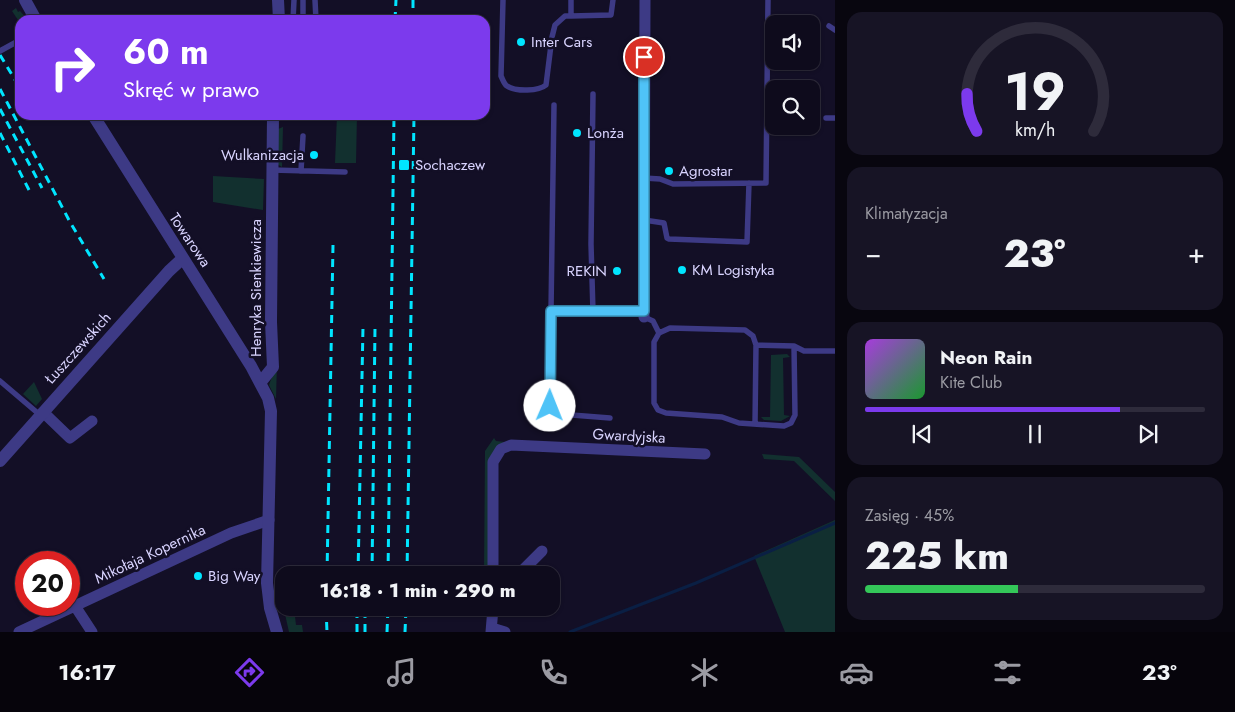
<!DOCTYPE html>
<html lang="pl">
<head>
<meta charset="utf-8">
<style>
  body { margin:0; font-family:Jost,sans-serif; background:#171425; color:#f1f3f6; height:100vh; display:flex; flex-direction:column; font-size:19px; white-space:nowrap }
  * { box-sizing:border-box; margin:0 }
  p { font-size:16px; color:#9b9ba3 }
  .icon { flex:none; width:28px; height:28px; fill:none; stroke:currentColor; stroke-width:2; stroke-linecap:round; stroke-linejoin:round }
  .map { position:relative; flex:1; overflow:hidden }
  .drawer { display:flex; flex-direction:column; gap:12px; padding:12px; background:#08060f; width:400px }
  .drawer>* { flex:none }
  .hud { position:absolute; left:15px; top:15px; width:475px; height:105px; border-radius:15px; box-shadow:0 1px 4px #0004,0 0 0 1px #2e2b3b; background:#7c3aed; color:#fff; overflow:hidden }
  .tools { position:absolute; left:765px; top:15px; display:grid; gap:10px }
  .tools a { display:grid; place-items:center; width:55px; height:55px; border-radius:10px; background:#0e0b1c; box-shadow:0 1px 4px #0004,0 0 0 1px #2e2b3b; font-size:25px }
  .speed { position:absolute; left:15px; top:551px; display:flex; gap:10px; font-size:25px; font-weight:700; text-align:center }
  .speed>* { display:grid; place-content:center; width:65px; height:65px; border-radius:50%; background:#0e0b1c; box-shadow:0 1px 4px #0004,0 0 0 1px #2e2b3b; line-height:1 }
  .speed .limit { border:8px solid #d22; background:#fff; color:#111 }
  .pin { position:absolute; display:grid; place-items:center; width:42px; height:42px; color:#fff; margin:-21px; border:2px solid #fff; border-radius:50%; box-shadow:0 1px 5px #0007 }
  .me { position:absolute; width:55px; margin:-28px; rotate:1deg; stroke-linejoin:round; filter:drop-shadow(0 0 4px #0008) }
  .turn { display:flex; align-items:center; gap:18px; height:105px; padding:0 25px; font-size:22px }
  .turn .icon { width:65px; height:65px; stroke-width:2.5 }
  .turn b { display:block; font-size:35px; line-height:42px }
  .big { font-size:38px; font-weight:800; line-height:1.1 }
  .drawer .card { flex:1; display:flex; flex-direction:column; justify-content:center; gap:8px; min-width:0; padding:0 18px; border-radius:15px; background:#171425 }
  .drawer .dial { align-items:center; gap:0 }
  .dial svg { height:130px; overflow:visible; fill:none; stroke:#2e2b3b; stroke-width:7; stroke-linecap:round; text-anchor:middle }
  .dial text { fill:#f1f3f6; stroke:none }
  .song { display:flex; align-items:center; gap:15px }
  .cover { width:60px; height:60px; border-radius:8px; background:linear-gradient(135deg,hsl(280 70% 55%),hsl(130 70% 35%)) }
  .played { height:5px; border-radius:2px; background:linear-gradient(90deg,#7c3aed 75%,#2e2b3b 75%) }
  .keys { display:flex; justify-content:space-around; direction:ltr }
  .heat { display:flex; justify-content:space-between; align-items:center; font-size:28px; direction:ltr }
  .charge { height:8px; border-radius:4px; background:linear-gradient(90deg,#34c759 45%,#2e2b3b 0) }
  .trip { position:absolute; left:275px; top:566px; width:285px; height:50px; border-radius:15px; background:#0e0b1c; box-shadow:0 1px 4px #0004,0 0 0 1px #2e2b3b; font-weight:800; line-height:50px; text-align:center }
  .tabs { display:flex; height:80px; justify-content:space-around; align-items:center; background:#06040b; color:#9b9ba3 }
  .tabs .icon { width:35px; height:35px }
  .tabs .selected { color:#7c3aed }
  .tabs b { font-size:22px; color:#f1f3f6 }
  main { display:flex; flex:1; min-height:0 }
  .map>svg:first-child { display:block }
</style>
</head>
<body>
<main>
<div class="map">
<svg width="835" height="632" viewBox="0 0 835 632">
  <rect width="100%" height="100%" fill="#130f26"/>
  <path fill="#12302f" d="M16,8l2,4 2,-1 8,9h-8v3l-8,-12z
    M337,115h20l-1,48h-21z
    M283,127l-1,40 -5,-3 1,-35z
    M213,176l51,3 -1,31 -50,-8z
    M787,354l3,3 -7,1 1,57 6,1 -9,5 -17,-1 -3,-3h9l1,-62z
    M277,363l-1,36 -7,-14z
    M34,382l8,17 -6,7 -13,-12z
    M494,438l2,3 9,1 -9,7 -7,126h-5l1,-124z
    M762,454l37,3 36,35v9l-41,-40 -30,-2z
    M835,520v112h-50l-31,-76z
    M281,596h3v12h10l2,17h6l1,7h-14z"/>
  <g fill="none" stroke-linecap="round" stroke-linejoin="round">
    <path stroke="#0a1f44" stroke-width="3" d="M570,632l126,-49 139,-60"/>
    <path stroke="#3d3a85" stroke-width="5.5" d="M315,0l1,20
      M503,0l-2,76c2,4 3,8 6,10 9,6 32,5 39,-1l6,-48 3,-12 10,-9h6
      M571,0v16l40,-1 2,-15
      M293,20l1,-20
      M303,20v-20
      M829,26l6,4
      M0,51l20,-11
      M826,118h9
      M272,170l73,2
      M301,171l2,-35
      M644,178l16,1 13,5 93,-1 2,-183
      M644,220l20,3 3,15 2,1 78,3 2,-59
      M551,311l3,-206
      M593,312l-2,-68 2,-150
      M644,317l9,4 6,12
      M794,346l1,69 -4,8 -7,3 -45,-3 -17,-6 -56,-4 -8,-3 -4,-7v-61l5,-9 11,-5 75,2 8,6 3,9 38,1 10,5h31
      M0,381l40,34
      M610,418l-51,-4 -9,-8 1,-95h93
      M755,424l1,-79"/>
    <path stroke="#3d3a85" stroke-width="11" d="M644,317l1,-317
      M43,412l27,26 22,-17
      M493,575v-113l8,-13 10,-4 194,9
      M518,575l24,-24
      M75,606l17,26
      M492,628l13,4
      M19,632l212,-99 38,-13
      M491,632l2,-24"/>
    <path stroke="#3d3a85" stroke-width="12" d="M25,0l11,20
      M278,0l1,20
      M93,115l158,251 17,32 3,13 -4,172 3,25 7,24
      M260,383l13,-16 -2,-45 2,-207
      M0,461l169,-190 14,-13"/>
    <path stroke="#00e5ff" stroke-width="3" stroke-dasharray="8 6" stroke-linecap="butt" d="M413,0v20
      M395,20l1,-20
      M0,55l20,33
      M0,89l70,133 34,57
      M0,109l42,79
      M0,133l30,59
      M327,575l6,-330
      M358,575l5,-248
      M372,575l3,-248
      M388,575l6,-460
      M407,575l7,-460
      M326,608l1,24
      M357,632v-24
      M365,632v-24
      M387,632l1,-24
      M405,632l1,-24"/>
  </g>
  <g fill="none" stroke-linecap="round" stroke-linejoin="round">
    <g stroke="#337fa1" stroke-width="12">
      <path id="route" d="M550,406l1,-95h93v-254"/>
    </g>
    <use href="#route" stroke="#4fc3f7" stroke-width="9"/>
  </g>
  <g fill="#00e5ff" stroke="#130f26" stroke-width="2">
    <circle cx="521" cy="42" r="5"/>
    <circle cx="577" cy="133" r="5"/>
    <circle cx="314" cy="155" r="5"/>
    <rect x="398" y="159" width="12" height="12" rx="2.5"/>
    <circle cx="669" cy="171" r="5"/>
    <circle cx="682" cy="270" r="5"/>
    <circle cx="617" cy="271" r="5"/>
    <circle cx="198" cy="576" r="5"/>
  </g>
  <g text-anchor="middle" stroke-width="5" stroke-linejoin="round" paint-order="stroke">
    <g font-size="15" fill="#d9d4ff" stroke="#130f26" text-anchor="start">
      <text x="531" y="47">Inter Cars</text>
      <text x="587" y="138">Lonża</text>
      <text x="304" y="160" text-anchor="end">Wulkanizacja</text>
      <text x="415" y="170">Sochaczew</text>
      <text x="679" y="176">Agrostar</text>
      <text x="692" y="275">KM Logistyka</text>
      <text x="607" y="276" text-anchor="end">REKIN</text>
      <text x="208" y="581">Big Way</text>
    </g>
    <g font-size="15" fill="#d9d4ff" stroke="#130f26">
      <text transform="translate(190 240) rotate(56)" y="5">Towarowa</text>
      <text transform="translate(256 288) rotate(-90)" y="5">Henryka Sienkiewicza</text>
      <text transform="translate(78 348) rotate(-48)" y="5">Łuszczewskich</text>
      <text transform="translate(629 436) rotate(3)" y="5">Gwardyjska</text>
      <text transform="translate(150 554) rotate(-25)" y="5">Mikołaja Kopernika</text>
    </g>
  </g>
</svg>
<div class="tools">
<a><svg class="icon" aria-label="sound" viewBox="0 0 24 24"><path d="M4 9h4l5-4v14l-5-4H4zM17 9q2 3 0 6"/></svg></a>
<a><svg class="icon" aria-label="search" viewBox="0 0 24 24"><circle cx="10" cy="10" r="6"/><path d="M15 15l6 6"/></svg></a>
</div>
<div class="speed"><div class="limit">20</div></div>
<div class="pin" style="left:644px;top:57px;background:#d93025"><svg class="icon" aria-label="arrive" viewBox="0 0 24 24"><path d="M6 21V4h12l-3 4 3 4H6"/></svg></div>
<svg class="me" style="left:550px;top:406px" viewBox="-20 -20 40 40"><circle r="19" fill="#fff"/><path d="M0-13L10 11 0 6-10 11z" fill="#4fc3f7"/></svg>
<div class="trip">16:18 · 1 min · 290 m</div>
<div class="hud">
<div class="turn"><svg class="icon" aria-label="right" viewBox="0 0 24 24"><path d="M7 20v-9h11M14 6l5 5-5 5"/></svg><div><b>60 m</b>Skręć w prawo</div></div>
</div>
</div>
<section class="drawer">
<div class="card dial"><svg viewBox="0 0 100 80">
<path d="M14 69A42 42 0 1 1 86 69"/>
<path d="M14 69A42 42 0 0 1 8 46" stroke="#7c3aed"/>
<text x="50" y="56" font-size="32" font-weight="700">19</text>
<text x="50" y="72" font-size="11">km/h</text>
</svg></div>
<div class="card"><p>Klimatyzacja</p>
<div class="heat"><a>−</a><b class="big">23°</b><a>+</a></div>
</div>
<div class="card">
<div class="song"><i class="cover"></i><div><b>Neon Rain</b><p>Kite Club</p></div></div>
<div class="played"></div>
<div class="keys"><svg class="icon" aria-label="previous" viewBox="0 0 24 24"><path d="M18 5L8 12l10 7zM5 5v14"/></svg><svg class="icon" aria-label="pause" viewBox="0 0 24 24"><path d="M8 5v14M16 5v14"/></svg><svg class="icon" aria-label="next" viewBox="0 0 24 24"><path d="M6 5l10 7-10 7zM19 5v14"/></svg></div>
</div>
<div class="card"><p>Zasięg · 45%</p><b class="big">225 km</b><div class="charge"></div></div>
</section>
</main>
<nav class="tabs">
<b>16:17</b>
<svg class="icon selected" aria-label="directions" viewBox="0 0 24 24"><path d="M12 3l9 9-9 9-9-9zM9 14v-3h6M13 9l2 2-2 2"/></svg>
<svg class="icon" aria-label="music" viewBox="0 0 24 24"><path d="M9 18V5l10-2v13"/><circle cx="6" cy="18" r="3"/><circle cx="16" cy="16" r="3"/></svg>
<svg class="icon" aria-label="phone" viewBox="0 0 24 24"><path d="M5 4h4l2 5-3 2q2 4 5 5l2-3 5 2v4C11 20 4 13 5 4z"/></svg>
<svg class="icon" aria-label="climate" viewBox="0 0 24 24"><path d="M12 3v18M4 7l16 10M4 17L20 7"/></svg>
<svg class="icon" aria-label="car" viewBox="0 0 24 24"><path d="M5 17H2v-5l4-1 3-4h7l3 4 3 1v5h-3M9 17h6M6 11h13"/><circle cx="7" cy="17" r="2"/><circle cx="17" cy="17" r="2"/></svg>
<svg class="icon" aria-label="filters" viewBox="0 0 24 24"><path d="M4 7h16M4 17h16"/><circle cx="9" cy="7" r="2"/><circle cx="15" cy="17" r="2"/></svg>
<b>23°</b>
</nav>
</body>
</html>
